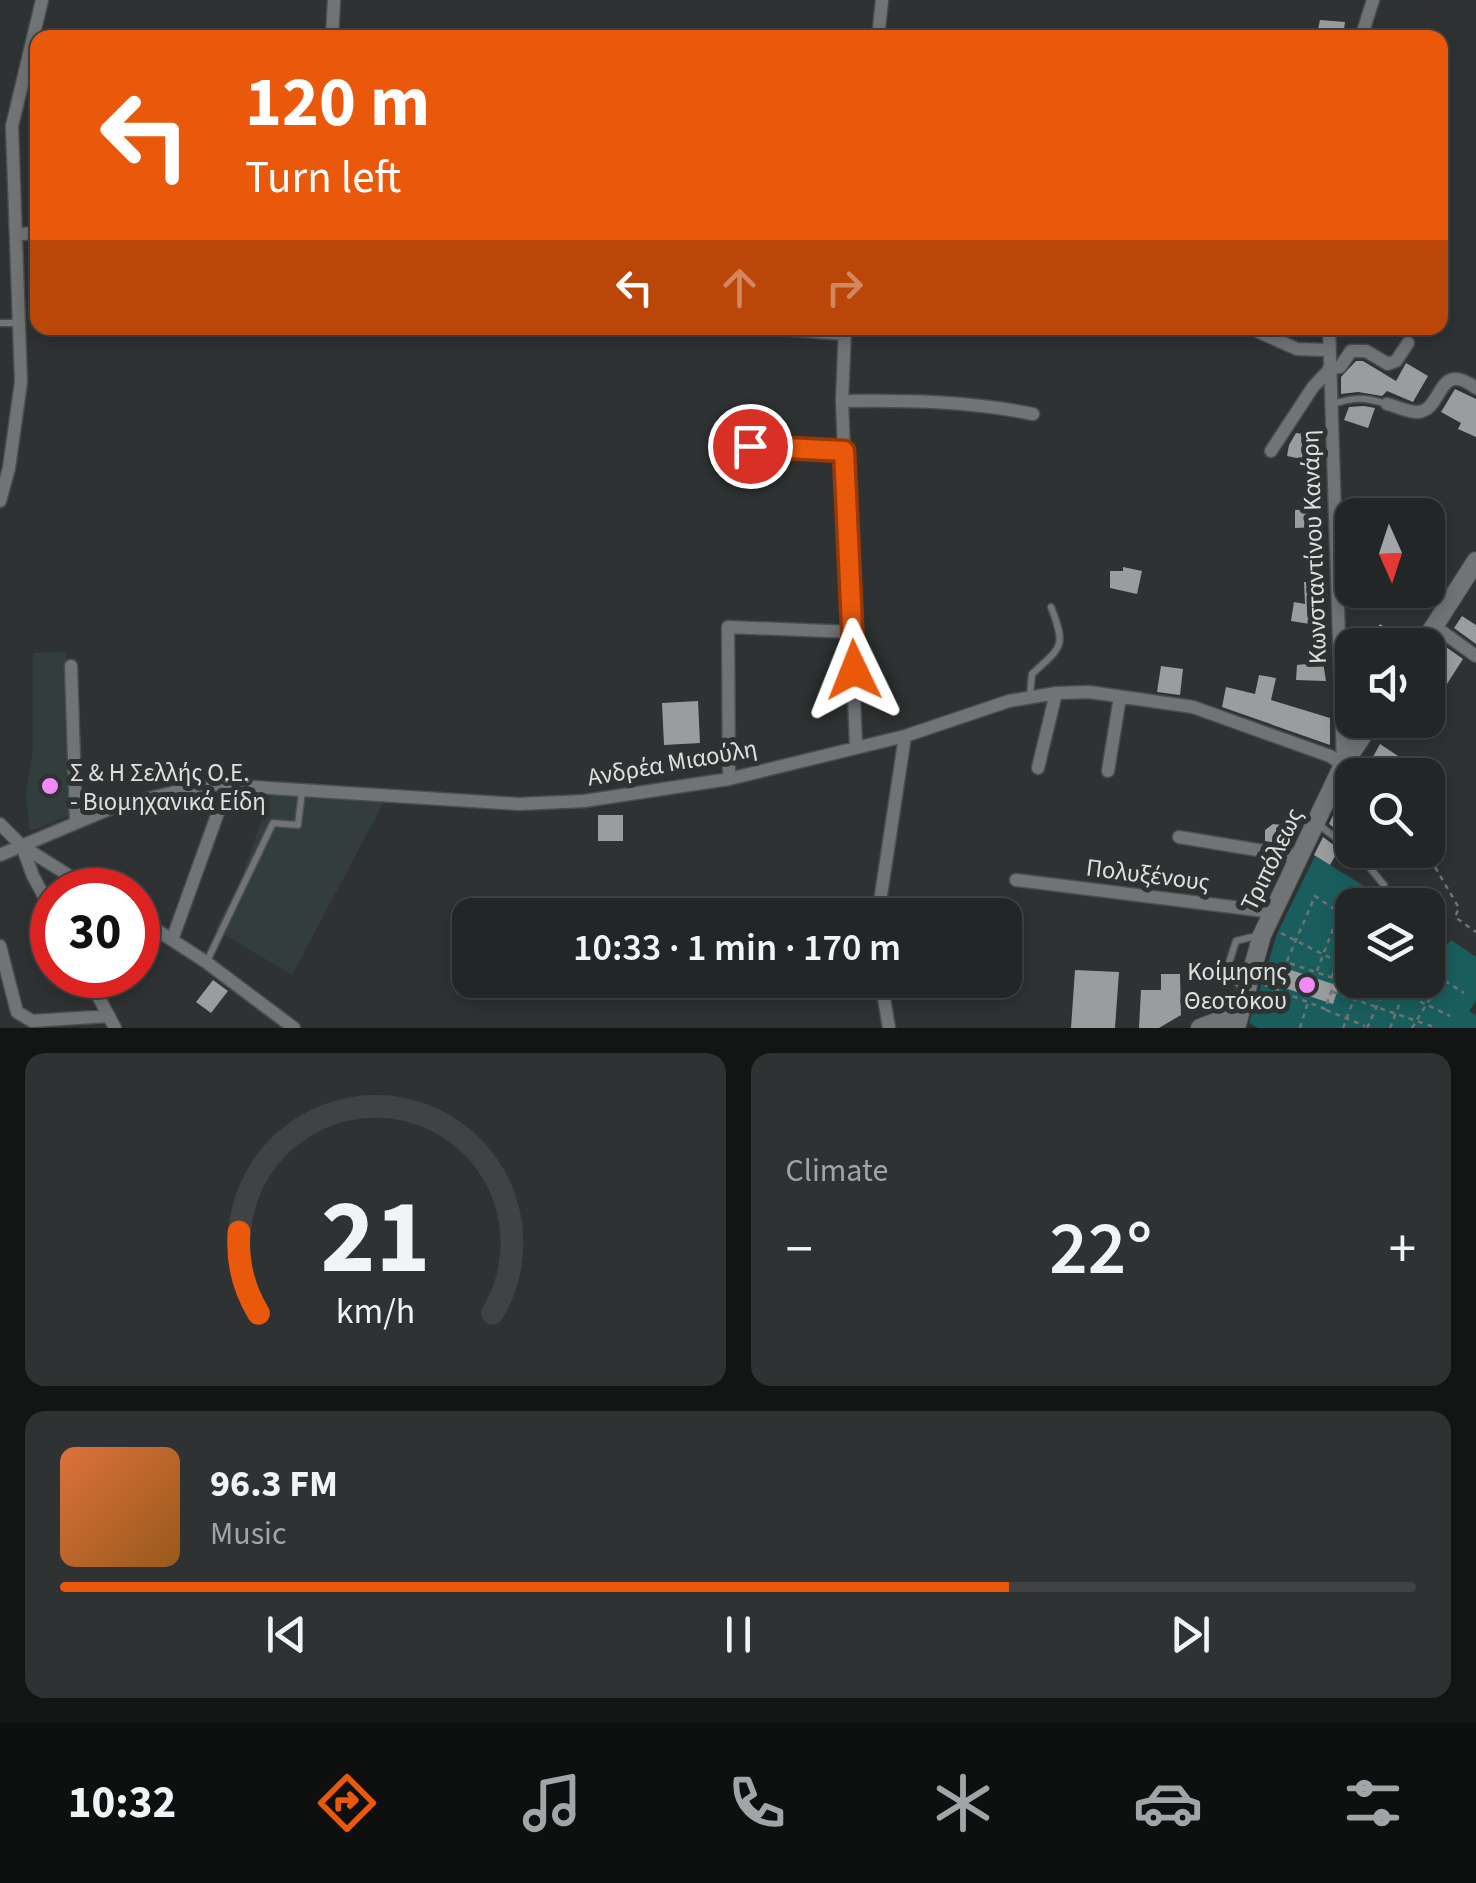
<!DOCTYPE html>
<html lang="en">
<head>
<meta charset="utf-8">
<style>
  body { margin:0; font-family:"Source Sans 3",sans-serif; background:#2e3232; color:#f1f3f6; height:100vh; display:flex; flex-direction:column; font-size:38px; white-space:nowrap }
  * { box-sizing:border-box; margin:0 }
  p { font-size:32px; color:#a2a5a7 }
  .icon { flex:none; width:55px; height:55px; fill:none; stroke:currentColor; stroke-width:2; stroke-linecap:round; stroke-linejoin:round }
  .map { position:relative; height:1028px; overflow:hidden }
  .side { display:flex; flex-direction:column; gap:25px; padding:25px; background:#131515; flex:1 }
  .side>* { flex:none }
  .hud { position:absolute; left:30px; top:30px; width:1418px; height:305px; border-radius:20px; box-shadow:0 5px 15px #0003,0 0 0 2px #3f4343; background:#ea580c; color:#fff; overflow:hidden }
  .needle { width:65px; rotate:177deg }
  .tools { position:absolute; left:1335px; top:498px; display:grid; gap:20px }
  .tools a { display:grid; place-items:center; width:110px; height:110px; border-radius:20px; background:#222626; box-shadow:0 5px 15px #0003,0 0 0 2px #3f4343; font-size:50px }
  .speed { position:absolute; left:30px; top:868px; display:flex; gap:20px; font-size:50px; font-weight:700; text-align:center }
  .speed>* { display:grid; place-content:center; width:130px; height:130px; border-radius:50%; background:#222626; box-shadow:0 5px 15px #0003,0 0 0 2px #3f4343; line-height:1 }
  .speed .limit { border:15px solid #d22; background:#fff; color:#111 }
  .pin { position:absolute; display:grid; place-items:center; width:85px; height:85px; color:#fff; margin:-42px; border:5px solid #fff; border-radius:50%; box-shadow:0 2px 10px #0007 }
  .me { position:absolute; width:110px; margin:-55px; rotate:358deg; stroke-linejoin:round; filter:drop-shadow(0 0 8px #0008) }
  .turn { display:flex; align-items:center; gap:35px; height:210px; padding:0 50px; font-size:45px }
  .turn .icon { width:130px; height:130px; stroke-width:2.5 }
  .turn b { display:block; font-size:70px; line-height:85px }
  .lanes { display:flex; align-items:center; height:95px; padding:0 50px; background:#0003; justify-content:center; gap:50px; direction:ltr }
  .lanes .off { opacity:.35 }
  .big { font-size:75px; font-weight:600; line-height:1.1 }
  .side .card { flex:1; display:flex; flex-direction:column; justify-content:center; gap:15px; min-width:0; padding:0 35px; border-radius:20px; background:#2e3232 }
  .side .dial { align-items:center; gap:0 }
  .dial svg { height:260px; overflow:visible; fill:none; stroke:#3f4343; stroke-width:7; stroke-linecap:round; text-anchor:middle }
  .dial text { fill:#f1f3f6; stroke:none }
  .song { display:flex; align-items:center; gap:30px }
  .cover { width:120px; height:120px; border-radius:15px; background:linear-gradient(135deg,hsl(20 70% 55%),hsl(30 70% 35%)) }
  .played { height:10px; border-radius:5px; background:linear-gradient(90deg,#ea580c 70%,#3f4343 70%) }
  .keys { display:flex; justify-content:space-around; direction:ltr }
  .heat { display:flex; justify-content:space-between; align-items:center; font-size:55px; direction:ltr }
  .side .tiles { flex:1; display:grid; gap:25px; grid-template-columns:1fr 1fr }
  .card:last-child { grid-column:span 2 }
  .trip { position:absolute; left:452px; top:898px; width:570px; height:100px; border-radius:20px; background:#222626; box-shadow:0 5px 15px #0003,0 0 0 2px #3f4343; font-weight:600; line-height:100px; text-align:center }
  .menu { display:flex; height:160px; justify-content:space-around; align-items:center; background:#0e0f0f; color:#a2a5a7 }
  .menu .icon { width:70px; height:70px }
  .menu .current { color:#ea580c }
  .menu b { font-size:45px; color:#f1f3f6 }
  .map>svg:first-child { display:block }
</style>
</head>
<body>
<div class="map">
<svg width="1476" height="1028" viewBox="0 0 1476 1028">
  <rect width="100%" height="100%" fill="#2e3232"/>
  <path fill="#323d3c" d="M66,652l3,164 -36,14 -4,-1 -3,-36 7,-44v-96z
    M271,794l114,6 -93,175 -77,-46 24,-45z"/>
  <path fill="#195e5d" d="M1315,856l77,47 -40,2v75h76v-48l19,13 4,-5 25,17v44l-7,10 7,4v13h-218l-9,-5 28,-89z"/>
  <path fill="#999d9d" d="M1320,20l25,2 -2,16h-27z
    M1356,361h7l33,20 10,-18 22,13 -15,26 -26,-11 -5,5 -24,-4 -17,2v-17z
    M1455,389l21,10v38l-18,-8 3,-6 -20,-11z
    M1364,406l11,2 -7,20 -24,-8 5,-13z
    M1296,433l19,2v15l3,1 -2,11 -29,-6 2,-11z
    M1319,509l1,18 -25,1v-18z
    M1428,534l18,9 -9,18 -9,-5z
    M1123,567l19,4 -5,23 -27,-6v-17h13z
    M1327,574l1,23h-7l-5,28 -25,-4 3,-19 11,2 -1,-22h5v-7z
    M1462,616l14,9v19l-22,-16z
    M1380,624l18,12 -6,9h-26z
    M1446,647l17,12 -18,28 -17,-11z
    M1323,662l3,19 -30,-1 1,-15z
    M1161,666l22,3 -3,26 -23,-3z
    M1259,675l17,3 -5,22 59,18v27l-108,-38 4,-20 29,7z
    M698,701l2,42 -36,2 -2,-42z
    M1380,744l33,22 -5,9h-45z
    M1341,798l11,6 -2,36 -21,-16z
    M598,815h25v26h-25z
    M1273,824l17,2 -1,19 -24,-4v-11z
    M1323,837l16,12 -9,16 -16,-10z
    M1288,969l51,17 -6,18 -51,-17z
    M1075,970l44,2 -4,56h-44z
    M1161,974h19l1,41 -22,13h-20l2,-38h20z
    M213,980l15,11 -17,22 -15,-11z"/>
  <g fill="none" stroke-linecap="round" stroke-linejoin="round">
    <g stroke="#4a4d4d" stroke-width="9">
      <path id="lane" d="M0,323h19
        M1331,405c21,-8 33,-8 55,-1
        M1030,695l2,-21c29,-27 35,-26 19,-67
        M1335,785l17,12
        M1319,825l42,32 23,28
        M207,961l66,-138 25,2 4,-34
        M1244,991l-17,-22 9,-28 20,-5"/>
    </g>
    <g stroke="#4a4d4d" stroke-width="15">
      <path id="street" d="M332,38l2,-38
        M878,38l4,-38
        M1361,38l12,-38
        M16,235l22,-3
        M767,328l78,6
        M845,328l-3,73 14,345
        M1250,328l47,21 31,1
        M1329,328l14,435
        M1329,368l11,-1 11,-16h15l22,13 8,-3 12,-18
        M842,401c65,-1 127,0 191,13
        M1387,404c9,2 23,9 32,8 25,-4 18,-53 57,-24
        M719,444l125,7
        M1271,451l42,-64 16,-17
        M0,501l9,-33 12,-86 -9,-256 30,-126
        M1434,626l42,30
        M71,666l5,155
        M1038,768l18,-75
        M1108,771l12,-74
        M729,779l-1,-152 125,5
        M0,824l22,22 70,44
        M1179,837l121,20
        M22,846l11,30 19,35
        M0,855l114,-48 93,-23 312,20 65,-3 145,-22 176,-43 104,-35 47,-8 33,-1 104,15 137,49 13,9
        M1016,880l257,32
        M878,915l27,-179
        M138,918l68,44 88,66
        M172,940l56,-155
        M0,946l17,66 15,9 77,-5
        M87,975l28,53
        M881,980l8,48"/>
    </g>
    <g stroke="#4a4d4d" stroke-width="20">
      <path id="secondary" d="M1422,645l54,-84
        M1200,1028l40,-15
        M1236,1028l26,-93 81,-170 30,-45"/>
    </g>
    <path stroke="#707373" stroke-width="2.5" stroke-dasharray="5 5" stroke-linecap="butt" d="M1425,850l34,58 -4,9 21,15
      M1365,905l8,-17
      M1281,933l71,36
      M1287,961l28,-65 37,25
      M1428,970l36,23
      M1317,971l22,-58
      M1332,976l20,-41
      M1375,980l75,36
      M1265,985l60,24 11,-30 -50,-17 -9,28
      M1333,992l104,36
      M1326,1010l39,16
      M1300,1028l8,-26
      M1343,1028l18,-48
      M1367,1028l22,-48
      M1390,1028l19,-48
      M1412,1028l30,-49"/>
    <use href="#lane" stroke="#707474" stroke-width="6"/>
    <use href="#street" stroke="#707474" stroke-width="12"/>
    <use href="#secondary" stroke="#707474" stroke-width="18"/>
  </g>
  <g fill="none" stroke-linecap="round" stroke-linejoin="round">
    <g stroke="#983908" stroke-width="25">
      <path id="route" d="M750,446l94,5 10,219"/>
    </g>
    <use href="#route" stroke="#ea580c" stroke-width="18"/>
  </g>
  <g fill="#f18af4" stroke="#2e3232" stroke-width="4">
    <circle cx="50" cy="786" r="10"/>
    <circle cx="1307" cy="985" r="10"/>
  </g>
  <g text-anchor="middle" stroke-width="10" stroke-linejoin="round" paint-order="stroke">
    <g font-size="25" fill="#dee0e0" stroke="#2e3232">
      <text transform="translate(1313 547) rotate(-92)" y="9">Κωνσταντίνου Κανάρη</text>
      <text transform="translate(672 762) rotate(-10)" y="9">Ανδρέα Μιαούλη</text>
      <text transform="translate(1271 859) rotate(-64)" y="9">Τριπόλεως</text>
      <text transform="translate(1148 874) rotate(7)" y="9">Πολυξένους</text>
    </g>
    <g font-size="25" fill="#dee0e0" stroke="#2e3232" text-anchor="start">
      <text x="70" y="781">Σ &amp; Η Σελλής Ο.Ε.<tspan x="70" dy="29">- Βιομηχανικά Είδη</tspan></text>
      <text x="1287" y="980" text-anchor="end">Κοίμησης<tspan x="1287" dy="29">Θεοτόκου</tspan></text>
    </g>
  </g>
</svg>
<div class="tools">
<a><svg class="needle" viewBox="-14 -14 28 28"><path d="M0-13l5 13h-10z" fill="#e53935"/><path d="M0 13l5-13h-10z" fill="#a2a5a7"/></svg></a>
<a><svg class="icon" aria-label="sound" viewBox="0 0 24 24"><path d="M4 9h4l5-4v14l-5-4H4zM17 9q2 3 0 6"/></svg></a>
<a><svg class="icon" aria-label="search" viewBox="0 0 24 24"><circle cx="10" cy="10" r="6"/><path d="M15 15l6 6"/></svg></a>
<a><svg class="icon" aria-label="layers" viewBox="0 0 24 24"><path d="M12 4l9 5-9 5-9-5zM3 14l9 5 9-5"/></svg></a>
</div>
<div class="speed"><div class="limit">30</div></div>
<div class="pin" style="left:750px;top:446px;background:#d93025"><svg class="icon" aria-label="arrive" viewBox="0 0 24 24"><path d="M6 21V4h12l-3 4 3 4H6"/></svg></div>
<svg class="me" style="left:854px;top:670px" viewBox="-20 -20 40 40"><path d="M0-17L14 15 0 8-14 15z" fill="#ea580c" stroke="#fff" stroke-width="4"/></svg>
<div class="trip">10:33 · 1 min · 170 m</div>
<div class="hud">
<div class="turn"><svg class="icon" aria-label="left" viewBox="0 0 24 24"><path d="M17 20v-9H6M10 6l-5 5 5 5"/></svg><div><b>120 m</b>Turn left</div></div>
<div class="lanes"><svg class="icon" aria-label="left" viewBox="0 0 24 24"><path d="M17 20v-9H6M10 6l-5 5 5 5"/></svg><svg class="icon off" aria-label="ahead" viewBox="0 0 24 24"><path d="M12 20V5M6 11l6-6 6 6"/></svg><svg class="icon off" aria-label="right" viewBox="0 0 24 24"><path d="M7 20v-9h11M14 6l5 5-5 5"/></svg></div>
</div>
</div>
<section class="side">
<div class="tiles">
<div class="card dial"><svg viewBox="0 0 100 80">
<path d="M14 69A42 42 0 1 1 86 69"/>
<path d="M14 69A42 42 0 0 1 8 44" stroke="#ea580c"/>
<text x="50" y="56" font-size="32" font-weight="700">21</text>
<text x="50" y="72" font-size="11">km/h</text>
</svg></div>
<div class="card"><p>Climate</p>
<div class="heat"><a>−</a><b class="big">22°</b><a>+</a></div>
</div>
<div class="card">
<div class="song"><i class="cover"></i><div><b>96.3 FM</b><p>Music</p></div></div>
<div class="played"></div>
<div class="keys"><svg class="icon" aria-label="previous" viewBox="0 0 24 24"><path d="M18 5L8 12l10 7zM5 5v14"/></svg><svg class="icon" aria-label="pause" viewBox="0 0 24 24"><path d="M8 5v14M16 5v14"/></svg><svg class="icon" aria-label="next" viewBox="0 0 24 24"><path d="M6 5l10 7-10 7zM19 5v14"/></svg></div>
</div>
</div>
</section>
<nav class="menu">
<b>10:32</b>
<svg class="icon current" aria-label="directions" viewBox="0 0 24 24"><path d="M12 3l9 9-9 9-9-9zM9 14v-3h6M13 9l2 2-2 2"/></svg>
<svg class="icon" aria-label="music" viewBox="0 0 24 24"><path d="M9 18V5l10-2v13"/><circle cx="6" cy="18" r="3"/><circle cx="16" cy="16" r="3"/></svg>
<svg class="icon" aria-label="phone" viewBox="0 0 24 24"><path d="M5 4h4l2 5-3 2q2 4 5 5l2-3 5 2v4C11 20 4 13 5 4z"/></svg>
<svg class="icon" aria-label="climate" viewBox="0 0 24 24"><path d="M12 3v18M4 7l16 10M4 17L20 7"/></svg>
<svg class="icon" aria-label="car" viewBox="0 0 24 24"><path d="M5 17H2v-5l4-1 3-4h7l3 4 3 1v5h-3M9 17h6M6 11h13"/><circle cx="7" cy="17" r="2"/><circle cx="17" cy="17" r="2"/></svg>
<svg class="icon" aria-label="filters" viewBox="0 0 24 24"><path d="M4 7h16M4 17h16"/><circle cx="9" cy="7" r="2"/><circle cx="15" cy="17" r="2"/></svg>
</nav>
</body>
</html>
